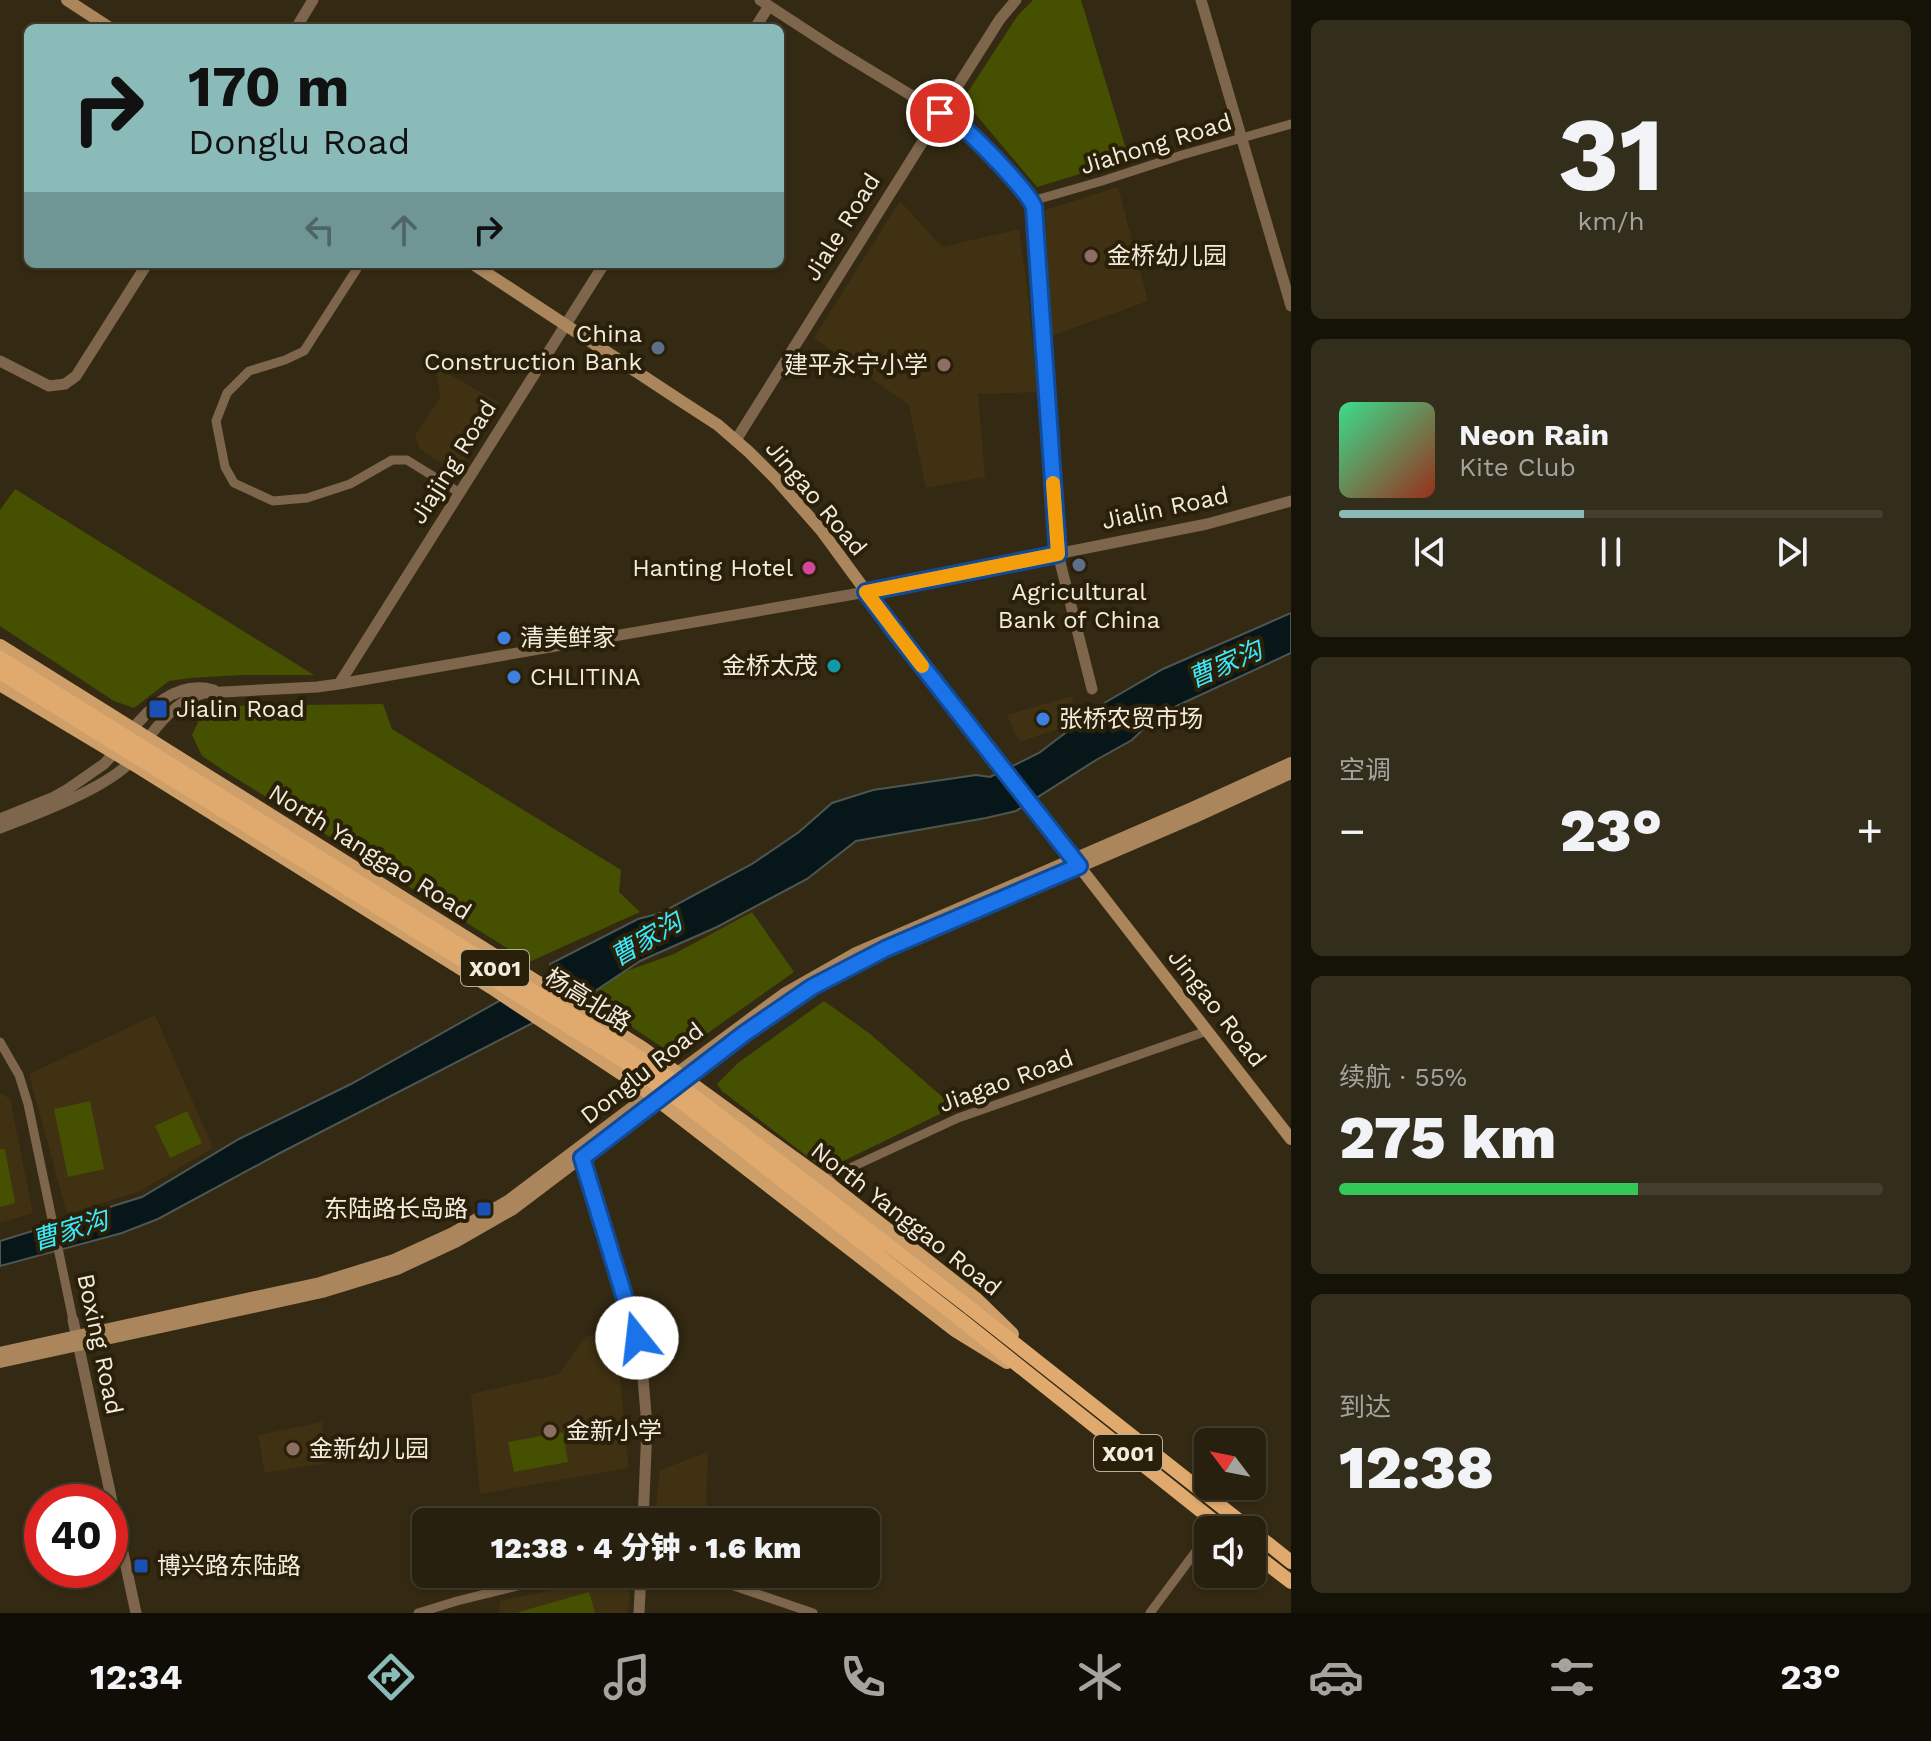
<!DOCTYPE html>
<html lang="zh">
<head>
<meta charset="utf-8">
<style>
  body { margin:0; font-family:"Work Sans","Noto Sans SC",sans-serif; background:#332d1c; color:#f1f3f6; height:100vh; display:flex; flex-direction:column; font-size:30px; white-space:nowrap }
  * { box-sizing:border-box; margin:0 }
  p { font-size:26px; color:#a4a39e }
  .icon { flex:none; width:44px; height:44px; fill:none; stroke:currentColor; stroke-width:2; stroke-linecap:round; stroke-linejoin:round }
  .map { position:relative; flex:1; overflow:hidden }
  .panel { display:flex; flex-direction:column; gap:20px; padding:20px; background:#151208; width:640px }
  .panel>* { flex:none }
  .top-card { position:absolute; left:24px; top:24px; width:760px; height:244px; border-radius:12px; box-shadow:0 2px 6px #0004,0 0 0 2px #433e2e; background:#8bbbb9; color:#111; overflow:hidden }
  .needle { width:52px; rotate:302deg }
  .fabs { position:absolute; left:1194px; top:1428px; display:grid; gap:16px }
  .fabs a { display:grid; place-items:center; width:72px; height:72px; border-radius:12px; background:#27200e; box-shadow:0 2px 6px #0004,0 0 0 2px #433e2e; font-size:40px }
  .speed { position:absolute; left:24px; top:1484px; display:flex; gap:16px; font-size:40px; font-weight:700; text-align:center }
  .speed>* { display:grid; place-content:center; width:104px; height:104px; border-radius:50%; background:#27200e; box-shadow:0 2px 6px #0004,0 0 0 2px #433e2e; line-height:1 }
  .speed .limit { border:12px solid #d22; background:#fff; color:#111 }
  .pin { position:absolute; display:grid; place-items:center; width:68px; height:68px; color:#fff; margin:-34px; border:4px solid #fff; border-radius:50%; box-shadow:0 2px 8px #0007 }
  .me { position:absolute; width:88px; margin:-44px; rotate:344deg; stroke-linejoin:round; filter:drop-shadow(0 0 6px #0008) }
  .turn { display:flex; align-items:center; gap:28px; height:168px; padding:0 32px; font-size:36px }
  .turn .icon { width:104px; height:104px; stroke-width:2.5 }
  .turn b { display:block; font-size:56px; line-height:68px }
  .lanes { display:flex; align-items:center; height:76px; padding:0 32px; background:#0003; justify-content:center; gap:40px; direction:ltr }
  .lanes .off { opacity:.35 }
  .big { font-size:60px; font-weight:800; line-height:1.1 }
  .panel .card { flex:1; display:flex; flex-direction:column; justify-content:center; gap:12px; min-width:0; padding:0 28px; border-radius:12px; background:#332d1c }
  .panel .dial { align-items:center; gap:0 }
  .dial b { font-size:104px; line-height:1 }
  .song { display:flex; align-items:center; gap:24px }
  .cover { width:96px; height:96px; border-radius:12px; background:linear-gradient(135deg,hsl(150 70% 55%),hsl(10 70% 35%)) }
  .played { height:8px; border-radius:4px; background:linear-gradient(90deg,#8bbbb9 45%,#433e2e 45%) }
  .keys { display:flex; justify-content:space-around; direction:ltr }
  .heat { display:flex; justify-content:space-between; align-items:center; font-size:44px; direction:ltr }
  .charge { height:12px; border-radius:6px; background:linear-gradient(90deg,#34c759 55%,#433e2e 0) }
  .trip { position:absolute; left:412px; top:1508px; width:468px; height:80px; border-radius:12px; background:#27200e; box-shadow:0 2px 6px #0004,0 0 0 2px #433e2e; font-weight:800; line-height:80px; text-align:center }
  .tab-bar { display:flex; height:128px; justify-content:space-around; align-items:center; background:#100d06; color:#a4a39e }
  .tab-bar .icon { width:56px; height:56px }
  .tab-bar .current { color:#8bbbb9 }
  .tab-bar b { font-size:36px; color:#f1f3f6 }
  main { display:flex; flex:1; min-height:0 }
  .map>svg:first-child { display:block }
</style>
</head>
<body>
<main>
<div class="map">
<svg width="1291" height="1613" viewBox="0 0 1291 1613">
  <rect width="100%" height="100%" fill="#342a13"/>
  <path fill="#3f3112" d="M1118,187l30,114 -97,35 -6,-126z
    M900,201l42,46 77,-18 10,75 8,88 -59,2 7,83 -59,11 -17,-83 -95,-67z
    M440,369l58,33 -41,71 -37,-24 -5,-13 25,-38 -3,-25z
    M1072,696l5,27 -58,19 -12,-27z
    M155,1015l58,133 -75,44 -71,22 -38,-140z
    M0,1093l10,6 23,114 -33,10z
    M615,1330l14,138 -149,26 -9,-100 88,-20 26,-37z
    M322,1422l4,41 -61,10 -7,-38z
    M708,1452l-2,62 28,8h-76l-2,-17 4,-35z
    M628,1574l2,19 -2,20h-129l1,-12z"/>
  <path fill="#465001" d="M1033,0h48l48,159 -92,28 -70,-83 -1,-9 52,-80z
    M15,489l299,186h-73l-51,3 -21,3 -35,27 -20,-7 -114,-75v-116z
    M383,704l9,25 229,141 -2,22 21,20 -111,50 -306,-192 -21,-14 -10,-21 8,-17 15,-12z
    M752,912l42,60 -109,77 -14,4 -83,-55 30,-24 56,-20z
    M824,1001l45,32 85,74 -129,63 -103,-79 -5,-7 21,-21z
    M90,1101l14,68 -36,8 -14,-68z
    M187,1111l15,32 -32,15 -15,-32z
    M0,1149h5l10,54 -15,4z
    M563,1432l5,30 -54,10 -6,-30z
    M589,1592l6,21h-76v-1z"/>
  <path fill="#071618" stroke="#4e5653" stroke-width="2" d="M1291,613v40l-132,61 -27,26 -36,20 -80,51 -30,7 -130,23 -49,38 -90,48 -77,34 -45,30 -315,162 -122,66 -36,14 -122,33v-25l142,-44 97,-58 112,-55 200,-112 -1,-8 88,-45 23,-6 91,-49 47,-32 33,-29 41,-13 103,-15 14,2 49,-24 67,-51 57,-33z"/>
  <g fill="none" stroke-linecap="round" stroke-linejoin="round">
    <path stroke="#7d664c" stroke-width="9" d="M1032,201l70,-20 80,-26 109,-31
      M360,264l-56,87 -19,9 -36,11 -22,22 -11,28 9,46 9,16 39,18 34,-3 43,-14 42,-24h15l53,33
      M0,1042l19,33 9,29 45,216
      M824,1180l134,-62 249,-87
      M699,1574l114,39
      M418,1613l39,-12 108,-27
      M1150,1613l58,-78"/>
    <path stroke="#7d664c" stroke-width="11" d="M760,0l75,49 125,76 72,76 3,13 23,340 34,135
      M1201,0l90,306
      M296,28l17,-28
      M755,28l14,-22
      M0,361l49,25 16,-2 11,-8 71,-112
      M736,440l214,-342 50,-79 16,-19
      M339,684l265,-420
      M129,734c20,-27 49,-54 85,-44
      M143,745c16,-22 34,-45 61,-52l113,-6 22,-3 527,-92 341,-68 84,-23
      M0,819l54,-22 14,-8 36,-25 15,-16
      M0,828c35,-13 110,-41 133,-69
      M582,1158l51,166 8,30 6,72 -4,96
      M73,1320l63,293
      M639,1613l2,-39"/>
    <path stroke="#ab865d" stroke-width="12" d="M67,0l43,28
      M473,264l208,137 37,24 31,27 27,27 45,51 77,105 175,224
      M1079,866l212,273
      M672,1077l112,-83 72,-41 336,-145 99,-45
      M679,1083l110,-81 71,-41 335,-144 96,-44
      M0,1353l320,-70 74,-23 59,-27 55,-32 150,-113
      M0,1362l322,-70 75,-23 60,-28 56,-32 152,-115"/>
    <path stroke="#cf9f69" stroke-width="14" d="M0,646l642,402 182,132 152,119 36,35
      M0,684l137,82 354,221 145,96 319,247 52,32"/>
    <path stroke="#e0aa6e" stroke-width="14" d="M970,1308l281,222
      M960,1319l265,211
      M1252,1531l39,31
      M1252,1552l39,30"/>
    <path stroke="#e0aa6e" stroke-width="14" d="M0,658l648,405 51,37 271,208
      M0,672l624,389 55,39 281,219"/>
  </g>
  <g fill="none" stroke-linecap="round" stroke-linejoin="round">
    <g stroke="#114b97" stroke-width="20">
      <path id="route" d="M637,1338l-55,-180 163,-125 67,-46 73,-38 194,-83 -181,-231 -32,-43 192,-38 -24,-347c-6,-16 -57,-68 -72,-80 -7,-6 -15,-10 -22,-14"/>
    </g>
    <use href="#route" stroke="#1a73e8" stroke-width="14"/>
    <path stroke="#f59e0b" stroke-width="14" d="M922,666l-56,-74 192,-38 -5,-71"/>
  </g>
  <g fill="#8d6e63" stroke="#2a2009" stroke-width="3">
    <circle cx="1091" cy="256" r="8"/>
    <circle cx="944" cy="365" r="8"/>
    <circle cx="550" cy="1431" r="8"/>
    <circle cx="293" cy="1449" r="8"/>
  </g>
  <g fill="#5c6f8a" stroke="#2a2009" stroke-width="3">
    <circle cx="658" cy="348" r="8"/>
    <circle cx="1079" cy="565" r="8"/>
  </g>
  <circle fill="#d1479c" stroke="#2a2009" stroke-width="3" cx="809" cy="568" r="8"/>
  <g fill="#3f7fe0" stroke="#2a2009" stroke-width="3">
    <circle cx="504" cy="638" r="8"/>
    <circle cx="514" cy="677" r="8"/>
    <circle cx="1043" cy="719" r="8"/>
  </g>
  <circle fill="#0f9aa8" stroke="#2a2009" stroke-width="3" cx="834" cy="666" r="8"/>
  <g fill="#1a4fb4" stroke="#2a2009" stroke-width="3">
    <rect x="148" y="699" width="20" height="20" rx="4"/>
    <rect x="476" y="1201" width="16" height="16" rx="4"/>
    <rect x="133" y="1558" width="16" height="16" rx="4"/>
  </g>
  <g text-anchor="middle" stroke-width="8" stroke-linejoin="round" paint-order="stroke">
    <g fill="#2a2009" stroke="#b7af9e" stroke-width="2">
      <rect x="461" y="950" width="68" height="36" rx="6"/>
      <rect x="1094" y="1435" width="68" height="36" rx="6"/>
    </g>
    <g font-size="22" font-weight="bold" fill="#f3ecde">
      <text x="495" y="976">X001</text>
      <text x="1128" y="1461">X001</text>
    </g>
    <g font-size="24" fill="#f3ecde" stroke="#2a2009">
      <text transform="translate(1156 144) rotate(-17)" y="8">Jiahong Road</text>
      <text transform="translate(842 227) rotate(-58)" y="8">Jiale Road</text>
      <text transform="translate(453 462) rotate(-58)" y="8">Jiajing Road</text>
      <text transform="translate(816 498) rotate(50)" y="8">Jingao Road</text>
      <text transform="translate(1165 508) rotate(-12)" y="8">Jialin Road</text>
      <text transform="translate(370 852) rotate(32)" y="8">North Yanggao Road</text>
      <text transform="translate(588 1000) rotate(32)" y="8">杨高北路</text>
      <text transform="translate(1217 1008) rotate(52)" y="8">Jingao Road</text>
      <text transform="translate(642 1073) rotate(-38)" y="8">Donglu Road</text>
      <text transform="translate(1006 1081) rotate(-20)" y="8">Jiagao Road</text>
      <text transform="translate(906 1219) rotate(38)" y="8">North Yanggao Road</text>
      <text transform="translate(100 1344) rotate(78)" y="8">Boxing Road</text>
    </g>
    <g font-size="24" fill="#f3ecde" stroke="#2a2009" text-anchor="start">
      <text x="1107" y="264">金桥幼儿园</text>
      <text x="642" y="342" text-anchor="end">China<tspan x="642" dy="28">Construction Bank</tspan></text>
      <text x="928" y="373" text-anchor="end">建平永宁小学</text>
      <text x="793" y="576" text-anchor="end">Hanting Hotel</text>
      <text x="1079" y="600" text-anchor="middle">Agricultural<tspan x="1079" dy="28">Bank of China</tspan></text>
      <text x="520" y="646">清美鲜家</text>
      <text x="818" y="674" text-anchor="end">金桥太茂</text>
      <text x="530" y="685">CHLITINA</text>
      <text x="176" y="717">Jialin Road</text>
      <text x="1059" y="727">张桥农贸市场</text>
      <text x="468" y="1217" text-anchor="end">东陆路长岛路</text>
      <text x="566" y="1439">金新小学</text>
      <text x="309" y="1457">金新幼儿园</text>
      <text x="157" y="1574">博兴路东陆路</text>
    </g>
    <g font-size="26" font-style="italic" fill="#39eafd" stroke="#2a2009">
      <text transform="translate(1225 664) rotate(-24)" y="9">曹家沟</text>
      <text transform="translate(646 939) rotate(-31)" y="9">曹家沟</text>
      <text transform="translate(70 1230) rotate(-17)" y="9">曹家沟</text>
    </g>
  </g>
</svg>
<div class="fabs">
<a><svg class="needle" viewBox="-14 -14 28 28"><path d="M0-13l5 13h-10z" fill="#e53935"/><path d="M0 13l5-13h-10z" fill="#a4a39e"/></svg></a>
<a><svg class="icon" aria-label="sound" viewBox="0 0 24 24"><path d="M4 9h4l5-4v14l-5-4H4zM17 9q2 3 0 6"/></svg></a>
</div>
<div class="speed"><div class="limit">40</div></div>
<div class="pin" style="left:940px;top:113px;background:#d93025"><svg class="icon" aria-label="arrive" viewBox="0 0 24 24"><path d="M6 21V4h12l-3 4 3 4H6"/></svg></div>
<svg class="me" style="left:637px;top:1338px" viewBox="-20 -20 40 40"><circle r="19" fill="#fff"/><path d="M0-13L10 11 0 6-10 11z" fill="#1a73e8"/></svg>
<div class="trip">12:38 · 4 分钟 · 1.6 km</div>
<div class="top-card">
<div class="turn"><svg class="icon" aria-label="right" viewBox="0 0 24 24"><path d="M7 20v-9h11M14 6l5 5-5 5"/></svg><div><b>170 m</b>Donglu Road</div></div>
<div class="lanes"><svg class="icon off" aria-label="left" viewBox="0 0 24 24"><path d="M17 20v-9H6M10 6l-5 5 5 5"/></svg><svg class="icon off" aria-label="ahead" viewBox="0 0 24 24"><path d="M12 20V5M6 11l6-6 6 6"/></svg><svg class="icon" aria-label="right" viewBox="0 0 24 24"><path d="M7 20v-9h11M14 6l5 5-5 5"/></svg></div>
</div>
</div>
<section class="panel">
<div class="card dial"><b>31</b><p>km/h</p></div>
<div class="card">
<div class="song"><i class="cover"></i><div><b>Neon Rain</b><p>Kite Club</p></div></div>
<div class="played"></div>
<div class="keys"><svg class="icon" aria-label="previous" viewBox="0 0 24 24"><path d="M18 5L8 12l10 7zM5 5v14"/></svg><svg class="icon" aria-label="pause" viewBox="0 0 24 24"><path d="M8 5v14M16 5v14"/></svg><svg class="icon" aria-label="next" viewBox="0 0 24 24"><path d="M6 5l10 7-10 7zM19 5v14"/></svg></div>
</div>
<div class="card"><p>空调</p>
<div class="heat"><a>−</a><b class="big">23°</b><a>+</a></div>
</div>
<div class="card"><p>续航 · 55%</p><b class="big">275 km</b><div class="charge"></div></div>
<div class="card"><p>到达</p><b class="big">12:38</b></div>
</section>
</main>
<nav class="tab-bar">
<b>12:34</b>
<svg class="icon current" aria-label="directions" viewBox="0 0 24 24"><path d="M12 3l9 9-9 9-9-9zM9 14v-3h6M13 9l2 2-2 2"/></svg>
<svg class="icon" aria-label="music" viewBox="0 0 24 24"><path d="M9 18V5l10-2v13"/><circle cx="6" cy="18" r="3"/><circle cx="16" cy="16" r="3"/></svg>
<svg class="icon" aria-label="phone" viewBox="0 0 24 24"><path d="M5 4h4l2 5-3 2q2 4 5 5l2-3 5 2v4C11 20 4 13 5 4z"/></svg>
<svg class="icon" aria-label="climate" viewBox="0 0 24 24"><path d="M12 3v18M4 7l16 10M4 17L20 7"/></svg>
<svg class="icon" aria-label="car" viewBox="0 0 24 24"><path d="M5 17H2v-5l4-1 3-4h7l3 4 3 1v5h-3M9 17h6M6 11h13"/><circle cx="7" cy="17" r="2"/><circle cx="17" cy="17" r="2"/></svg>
<svg class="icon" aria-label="filters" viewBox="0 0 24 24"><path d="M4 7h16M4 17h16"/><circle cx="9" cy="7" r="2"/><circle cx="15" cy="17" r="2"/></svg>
<b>23°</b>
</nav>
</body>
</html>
